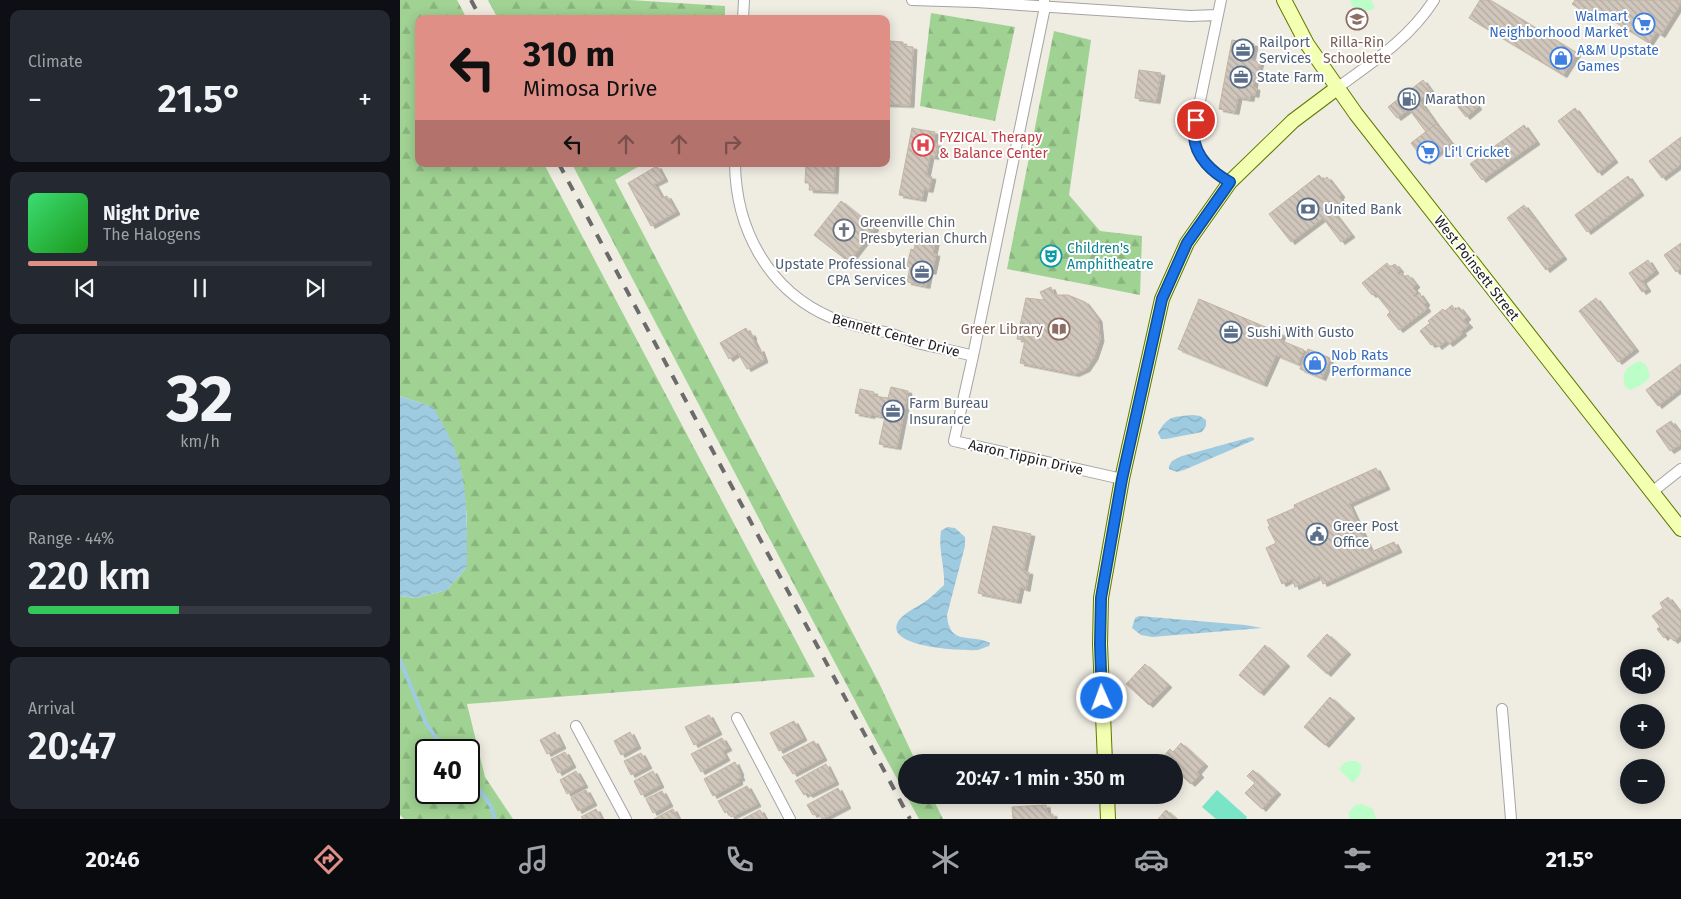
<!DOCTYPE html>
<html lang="en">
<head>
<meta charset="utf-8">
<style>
  body { margin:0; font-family:"Fira Sans",sans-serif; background:#242831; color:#f1f3f6; height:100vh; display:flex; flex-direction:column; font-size:19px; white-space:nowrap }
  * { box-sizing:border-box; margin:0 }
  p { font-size:16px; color:#9ea1a6 }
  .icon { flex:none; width:28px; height:28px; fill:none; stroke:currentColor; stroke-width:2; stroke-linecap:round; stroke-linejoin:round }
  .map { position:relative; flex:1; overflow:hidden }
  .side { display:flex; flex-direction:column; gap:10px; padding:10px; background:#0d0f14; width:400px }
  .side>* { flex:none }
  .guide { position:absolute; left:15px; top:15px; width:475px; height:152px; border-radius:10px; box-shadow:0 2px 12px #0003; background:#e08f87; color:#111; overflow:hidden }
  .buttons { position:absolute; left:1220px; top:649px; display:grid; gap:10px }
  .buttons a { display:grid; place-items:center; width:45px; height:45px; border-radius:50%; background:#171b24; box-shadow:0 2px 12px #0003; font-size:25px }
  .speed { position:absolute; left:15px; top:739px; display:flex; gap:10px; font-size:25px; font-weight:700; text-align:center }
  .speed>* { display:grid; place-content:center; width:65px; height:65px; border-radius:50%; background:#171b24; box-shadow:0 2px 12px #0003; line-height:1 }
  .speed .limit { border:2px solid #111; border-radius:8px; background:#fff; color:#111 }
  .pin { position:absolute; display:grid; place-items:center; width:42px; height:42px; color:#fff; margin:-21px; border:2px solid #fff; border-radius:50%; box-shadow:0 1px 5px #0007 }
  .me { position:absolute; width:55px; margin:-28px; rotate:358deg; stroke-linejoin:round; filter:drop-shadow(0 0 4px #0008) }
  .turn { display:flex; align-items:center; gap:18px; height:105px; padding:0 25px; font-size:22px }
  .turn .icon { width:65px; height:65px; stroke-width:2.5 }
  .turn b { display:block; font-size:35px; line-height:42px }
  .lanes { display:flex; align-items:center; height:48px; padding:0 25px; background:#0003; justify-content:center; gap:25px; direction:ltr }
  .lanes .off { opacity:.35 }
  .big { font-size:38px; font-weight:600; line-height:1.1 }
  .side .tile { flex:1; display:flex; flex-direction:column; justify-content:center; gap:8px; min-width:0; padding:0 18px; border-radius:10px; background:#242831 }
  .side .dial { align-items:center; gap:0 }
  .dial b { font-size:65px; line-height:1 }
  .song { display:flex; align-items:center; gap:15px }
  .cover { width:60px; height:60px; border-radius:8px; background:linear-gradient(135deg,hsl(140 70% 55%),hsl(120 70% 35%)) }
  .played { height:5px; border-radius:2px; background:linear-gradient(90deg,#e08f87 20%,#363941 20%) }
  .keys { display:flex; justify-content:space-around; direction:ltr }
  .heat { display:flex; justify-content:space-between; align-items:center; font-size:28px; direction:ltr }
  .charge { height:8px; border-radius:4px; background:linear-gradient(90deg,#34c759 44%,#363941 0) }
  .trip { position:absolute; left:498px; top:754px; width:285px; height:50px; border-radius:25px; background:#171b24; box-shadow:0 2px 12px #0003; font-weight:600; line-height:50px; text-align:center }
  .dock { display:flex; height:80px; justify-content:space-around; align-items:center; background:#090b0e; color:#9ea1a6 }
  .dock .icon { width:35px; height:35px }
  .dock .selected { color:#e08f87 }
  .dock b { font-size:22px; color:#f1f3f6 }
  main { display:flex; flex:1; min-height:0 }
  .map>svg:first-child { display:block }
</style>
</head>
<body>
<main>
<section class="side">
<div class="tile"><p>Climate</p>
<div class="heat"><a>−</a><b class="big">21.5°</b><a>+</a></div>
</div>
<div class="tile">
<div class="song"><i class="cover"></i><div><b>Night Drive</b><p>The Halogens</p></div></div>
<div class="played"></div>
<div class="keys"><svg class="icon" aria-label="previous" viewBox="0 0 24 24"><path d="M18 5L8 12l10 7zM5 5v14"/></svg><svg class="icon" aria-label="pause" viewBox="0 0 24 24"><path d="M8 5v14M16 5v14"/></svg><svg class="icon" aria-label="next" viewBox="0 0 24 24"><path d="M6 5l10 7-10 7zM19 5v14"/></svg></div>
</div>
<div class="tile dial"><b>32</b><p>km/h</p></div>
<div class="tile"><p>Range · 44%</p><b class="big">220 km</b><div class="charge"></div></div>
<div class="tile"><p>Arrival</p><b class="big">20:47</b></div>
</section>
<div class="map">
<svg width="1281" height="819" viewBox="0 0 1281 819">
  <defs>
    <pattern id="forest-firs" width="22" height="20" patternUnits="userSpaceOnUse" patternTransform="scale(1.25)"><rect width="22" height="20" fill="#a0d293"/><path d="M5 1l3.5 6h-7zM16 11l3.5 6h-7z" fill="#89b47e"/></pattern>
    <pattern id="water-waves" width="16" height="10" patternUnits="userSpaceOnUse" patternTransform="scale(1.25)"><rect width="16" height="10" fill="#9fcbe1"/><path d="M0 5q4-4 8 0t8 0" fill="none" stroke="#88aec1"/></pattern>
    <pattern id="building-back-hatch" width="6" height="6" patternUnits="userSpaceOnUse" patternTransform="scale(1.25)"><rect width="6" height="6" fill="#d0c6bb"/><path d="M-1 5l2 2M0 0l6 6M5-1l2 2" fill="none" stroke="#b2aaa0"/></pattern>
    <filter id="shadow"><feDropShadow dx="4" dy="2.5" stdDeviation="0" flood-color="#0004"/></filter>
  </defs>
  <rect width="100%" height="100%" fill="#efece2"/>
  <path fill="url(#forest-firs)" fill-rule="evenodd" d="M0,0h57l10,19h-48v145h125l271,513 -348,27 18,73 28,42h-109l-4,-4v-219l16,2 31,-8 20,-23v-50l-5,-43 -29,-67 -33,-11zM26,750h43v42h-43z
    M88,0h142l95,6v13h-227z
    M531,13l84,14 -20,94 -75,-15z
    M654,31l37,9 -22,155 31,36 42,5 -2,59 -133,-26z
    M172,164h71l-28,16 264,503 37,79h-10v33h25l12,24h-24l-48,-88z"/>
  <path fill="#bbfec7" d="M950,0h21l4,8 -17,7 -7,-4 2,-4z
    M1240,361l6,4 4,11c-5,8 -11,10 -19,14l-6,-3c-4,-15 1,-20 15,-26z
    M950,761h6l6,5 -3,10 -6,7 -14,-14 5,-6z
    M962,804l11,5 3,10h-27v-7l6,-7z"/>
  <path fill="#79e5c6" d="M817,790l30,27 -1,2h-30l-14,-12z"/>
  <path fill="url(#water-waves)" d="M0,396l33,11c12,21 25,43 29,67 6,31 5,63 5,93l-20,23 -31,8 -16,-2z
    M793,415l7,1 6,4v6l-4,6 -36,7h-5l-3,-6c10,-18 16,-16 35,-18z
    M851,437l3,1v2l-70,30 -7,2 -8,-3v-3l3,-5 10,-5z
    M547,527l8,1 10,9v9l-18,69c2,32 25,18 43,28l-1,3c-4,1 -7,3 -11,4 -13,1 -90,-2 -81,-26 3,-9 18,-16 26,-21 8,-5 14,-12 21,-18 1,-18 -6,-36 -3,-54z
    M739,616l106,9 17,3 -110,9 -11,-2 -9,-7 3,-10z"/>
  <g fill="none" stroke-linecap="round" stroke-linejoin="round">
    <path stroke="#9fcbe1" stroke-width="4" d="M0,660l26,63 18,27
      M69,776l22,30 4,13"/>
  </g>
  <path fill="url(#building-back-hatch)" stroke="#c2b4a3" filter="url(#shadow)" d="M1080,0h10l87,53 -14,22 -94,-57z
    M1175,0h106v3l-20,32 -5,-3 -7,11 -53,-33 -4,7 -20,-13z
    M832,40l22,4 -3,16 9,2 -2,7h2l-1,8h-4l-2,10 3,1 -1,7 -4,-1 -1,5 -12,-2 -3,15 -16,-3z
    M490,41l13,1v4l10,1 -3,58 -24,-1v-58h4z
    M739,70l22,3 -5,28 -21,-3z
    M1023,80l8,11 -12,9 17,24 -10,8 -17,-23 -12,9 -9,-11z
    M1070,97l8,10 -12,10 -8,-10z
    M1175,108l39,52 -16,13 -40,-52z
    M1036,124l15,19 -26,19 -14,-19z
    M1124,125l12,17 -54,38 -12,-16z
    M512,128l23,4 -2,11 5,1 -3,13 -5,-1 -4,20 6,1 -3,13 -5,-1 -2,10 -23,-4z
    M1281,137v27l-19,14 -13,-17z
    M406,164h29l-1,27 -25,-1 1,-7h-5z
    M257,166l7,13 -10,5 8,14 5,-2 9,16 -25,14 -23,-43z
    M919,175l4,5 4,-3 14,18 -2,2 5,8 -10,8 17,22 -10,7 -18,-24 -32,24 -22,-28z
    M1228,176l12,17 -53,39 -12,-17z
    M441,201l34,27 -26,34 -35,-27z
    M1124,205l39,52 -17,13 -39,-52z
    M517,234l19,4 -3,15 3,1 -4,18 -3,-1 -3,15 -19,-4 3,-15 -3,-1 4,-17 3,1z
    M1281,243v25l-5,4 -12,-17z
    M1248,260l7,11 -13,10 5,8 -5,3 -13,-19z
    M987,263l3,4 5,-3 5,6 -3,2 2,3 3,-2 3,4 3,-2 8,10 -3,3 4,4 -4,3 2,2 4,-4 7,10 -2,2 3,4 -28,21 -12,-15 3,-3 -15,-19 -3,2 -10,-12z
    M651,287l3,8h14l17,7 13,17 2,20 -6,18 -8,12 -11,5 -55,-11 5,-23 -8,-1 9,-41 18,2 -4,-8z
    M1196,298l39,51 -17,13 -39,-51z
    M799,299l83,35 -2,6 24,10 -6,14 -22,-9 -13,29 -85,-35z
    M1052,305l3,5 4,-3 8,10 -3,3 5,5 -8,6 2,2 -14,11 -3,-3 -8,6 -3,-4 -4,2 -11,-14 10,-8 -2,-2 15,-12 2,2z
    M346,328l3,6 2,-1 2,4 -1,1 6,12 2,-1 4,11 -17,9 -9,-16 -9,6 -9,-16z
    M908,349l22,9 -8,20 -22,-9z
    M1281,364v24l-23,18 -12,-16z
    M491,387l17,4 -11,56 -18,-3 6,-27 -14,-3v2l-16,-3 5,-24 14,3 -1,4 15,2z
    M1271,421l10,13v10l-11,7 -14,-20z
    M976,468l10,19 -37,17 22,48 23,-10 4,8 -75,34 -3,-8 -25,11 -3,-8 -10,5 -16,-36 10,-5 -8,-16 2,-1 -3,-6 28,-12 -1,-3z
    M593,526l38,8 -8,37 6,1 -3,17 -6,-2 -3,14 -39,-8z
    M1268,597l13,17v21l-7,6 -7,-6 -3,3 -7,-9 3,-2 -8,-11 11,-8 -3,-5z
    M927,634l20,18 -20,22 -20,-18z
    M865,645l21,19 -26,29 -21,-18z
    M745,664l23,21 -19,20 -23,-21z
    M930,697l21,19 -26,29 -21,-18z
    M309,715l9,17 -24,13 -9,-18z
    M394,721l9,17 -24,13 -9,-18z
    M155,732l7,14 -15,8 -7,-14z
    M230,732l7,14 -16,9 -7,-14z
    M322,738l6,10 -6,3 4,7 -25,14 -10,-18z
    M414,741l9,17 -30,16 -11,-17z
    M781,743l23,21 -7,8 3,3 -9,9 -17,-15v-7h-7l-5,-4 8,-9 3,3z
    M165,752l7,13 -14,8 -7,-14z
    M241,753l7,13 -17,9 -7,-14z
    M335,762l5,11 -1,1 2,4 -3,1 1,3 -26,14 -9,-17z
    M426,764l9,18 -26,13 -2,-2 -3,2 -9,-14z
    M853,770l24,22 -15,17 -17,-16 10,-10 -8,-7z
    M176,771l8,14 -17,9 -7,-14z
    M253,771l7,14 -19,10 -7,-14z
    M347,786l10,18 -26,13 -3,-6 -3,2 -7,-12z
    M438,788l9,18 -25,13 -4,-6 -5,2 -6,-10z
    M186,790l7,13 -15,8 -7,-13z
    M262,791l7,13 -16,9 -7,-14z
    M646,805l1,9h6v5h-40l-1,-12z
    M196,809l5,10h-18l-2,-2z
    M273,809l5,10h-24z
    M360,810l5,9h-22z
    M766,810l10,9h-18z"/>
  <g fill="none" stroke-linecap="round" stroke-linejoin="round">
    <g stroke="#a4a4a4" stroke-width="12">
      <path id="street" d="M512,0l64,2 214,14 27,-1
        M644,0l1,7 -72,349 -19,85 168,38
        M821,0l-25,120c0,5 -2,11 -2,16 1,21 19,37 36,46
        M343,19l1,-19
        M937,88c36,-26 73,-50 97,-88
        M335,164c1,65 33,126 95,153 18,8 36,11 55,15 12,3 24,9 36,12 17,4 35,7 52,12
        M1252,492l29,-23
        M1102,709l9,110
        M337,718l53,101
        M176,726l50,93"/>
    </g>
    <g stroke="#607900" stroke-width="16">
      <path id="secondary" d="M884,0l23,44 49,70 325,415
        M705,762l-5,-118 1,-46 21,-119 40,-180 25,-56 43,-61 63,-61 44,-33
        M707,795l1,24"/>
    </g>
    <use href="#street" stroke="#fff" stroke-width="10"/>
    <use href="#secondary" stroke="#f3ffb1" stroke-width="14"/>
    <path stroke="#6b6b6b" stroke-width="4" stroke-dasharray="10 10" stroke-linecap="butt" d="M71,0l10,19
      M159,164l351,655"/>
  </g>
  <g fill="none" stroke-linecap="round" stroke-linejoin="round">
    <g stroke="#114b97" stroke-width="12">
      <path id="route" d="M702,698l-2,-54 1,-46 21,-119 40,-180 25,-56 43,-61c-17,-9 -35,-25 -36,-46 0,-5 2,-10 2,-16"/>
    </g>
    <use href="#route" stroke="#1a73e8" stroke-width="9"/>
  </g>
  <defs>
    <g id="school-ring" transform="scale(1.125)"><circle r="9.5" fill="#fff" stroke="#8d6e63" stroke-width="1.5"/><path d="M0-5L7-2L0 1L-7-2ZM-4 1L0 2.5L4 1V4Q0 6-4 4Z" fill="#8d6e63"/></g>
    <g id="supermarket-ring" transform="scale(1.125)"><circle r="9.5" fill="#fff" stroke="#3f7fe0" stroke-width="1.5"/><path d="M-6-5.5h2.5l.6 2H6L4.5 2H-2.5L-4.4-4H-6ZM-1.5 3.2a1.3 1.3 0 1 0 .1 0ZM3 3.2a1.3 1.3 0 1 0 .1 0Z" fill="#3f7fe0"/></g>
    <g id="office-ring" transform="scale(1.125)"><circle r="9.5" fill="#fff" stroke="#5c6f8a" stroke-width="1.5"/><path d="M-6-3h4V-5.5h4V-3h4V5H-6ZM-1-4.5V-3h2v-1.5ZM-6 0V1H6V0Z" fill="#5c6f8a"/></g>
    <g id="shop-ring" transform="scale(1.125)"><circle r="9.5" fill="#fff" stroke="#3f7fe0" stroke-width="1.5"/><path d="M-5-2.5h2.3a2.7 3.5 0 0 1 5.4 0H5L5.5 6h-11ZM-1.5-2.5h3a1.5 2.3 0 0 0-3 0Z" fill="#3f7fe0"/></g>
    <g id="fuel-ring" transform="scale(1.125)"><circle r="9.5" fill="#fff" stroke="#5c6f8a" stroke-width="1.5"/><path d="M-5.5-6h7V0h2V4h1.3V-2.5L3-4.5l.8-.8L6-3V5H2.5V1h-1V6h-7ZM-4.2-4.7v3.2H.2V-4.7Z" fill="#5c6f8a"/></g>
    <g id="hospital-ring" transform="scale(1.125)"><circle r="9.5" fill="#fff" stroke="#e0444e" stroke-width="1.5"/><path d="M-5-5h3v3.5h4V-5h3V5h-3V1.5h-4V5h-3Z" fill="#e0444e"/></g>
    <g id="bank-ring" transform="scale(1.125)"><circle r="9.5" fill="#fff" stroke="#5c6f8a" stroke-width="1.5"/><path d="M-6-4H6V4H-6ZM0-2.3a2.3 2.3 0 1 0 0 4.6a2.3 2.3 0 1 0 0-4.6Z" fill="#5c6f8a"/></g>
    <g id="church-ring" transform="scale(1.125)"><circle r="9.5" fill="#fff" stroke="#6b7280" stroke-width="1.5"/><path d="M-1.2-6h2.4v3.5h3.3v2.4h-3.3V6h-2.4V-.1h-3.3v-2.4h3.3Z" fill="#6b7280"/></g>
    <g id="theatre-ring" transform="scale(1.125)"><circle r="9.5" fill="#fff" stroke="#0f9aa8" stroke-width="1.5"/><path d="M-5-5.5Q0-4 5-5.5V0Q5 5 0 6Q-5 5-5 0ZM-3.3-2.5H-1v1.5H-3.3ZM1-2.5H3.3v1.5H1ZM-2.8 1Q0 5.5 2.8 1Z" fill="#0f9aa8"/></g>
    <g id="library-ring" transform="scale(1.125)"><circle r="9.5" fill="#fff" stroke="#8d6e63" stroke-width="1.5"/><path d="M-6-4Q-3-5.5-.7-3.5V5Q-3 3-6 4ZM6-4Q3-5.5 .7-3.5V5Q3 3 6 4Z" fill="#8d6e63"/></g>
    <g id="civic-ring" transform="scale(1.125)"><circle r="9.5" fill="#fff" stroke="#5c6f8a" stroke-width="1.5"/><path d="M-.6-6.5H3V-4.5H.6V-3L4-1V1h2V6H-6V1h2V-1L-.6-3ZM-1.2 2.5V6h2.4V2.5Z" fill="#5c6f8a"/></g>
  </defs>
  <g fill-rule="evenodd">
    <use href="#school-ring" x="957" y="19"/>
    <use href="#supermarket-ring" x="1244" y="24"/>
    <use href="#office-ring" x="843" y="50"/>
    <use href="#shop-ring" x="1161" y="58"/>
    <use href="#office-ring" x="841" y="77"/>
    <use href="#fuel-ring" x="1009" y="99"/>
    <use href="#hospital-ring" x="523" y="145"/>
    <use href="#supermarket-ring" x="1028" y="152"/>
    <use href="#bank-ring" x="908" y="209"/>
    <use href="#church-ring" x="444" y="230"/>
    <use href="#theatre-ring" x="651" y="256"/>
    <use href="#office-ring" x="522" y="272"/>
    <use href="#library-ring" x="659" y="329"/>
    <use href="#office-ring" x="831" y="332"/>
    <use href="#shop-ring" x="915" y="363"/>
    <use href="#office-ring" x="493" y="411"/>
    <use href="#civic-ring" x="917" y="534"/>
  </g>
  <g text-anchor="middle" stroke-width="4" stroke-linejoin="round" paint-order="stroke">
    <g font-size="14" fill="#366cbe" stroke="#fff" text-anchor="start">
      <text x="1228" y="21" text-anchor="end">Walmart<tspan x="1228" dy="16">Neighborhood Market</tspan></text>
      <text x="1177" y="55">A&amp;M Upstate<tspan x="1177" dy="16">Games</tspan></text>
      <text x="1044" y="157">Li'l Cricket</text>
      <text x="931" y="360">Nob Rats<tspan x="931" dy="16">Performance</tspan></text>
    </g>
    <g font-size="14" fill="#4e5e75" stroke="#fff" text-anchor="start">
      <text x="859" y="47">Railport<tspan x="859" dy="16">Services</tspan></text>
      <text x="857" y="82">State Farm</text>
      <text x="1025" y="104">Marathon</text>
      <text x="924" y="214">United Bank</text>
      <text x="506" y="269" text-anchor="end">Upstate Professional<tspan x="506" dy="16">CPA Services</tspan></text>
      <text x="847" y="337">Sushi With Gusto</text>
      <text x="509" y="408">Farm Bureau<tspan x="509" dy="16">Insurance</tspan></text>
      <text x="933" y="531">Greer Post<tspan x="933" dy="16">Office</tspan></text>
    </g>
    <g font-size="14" fill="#785e54" stroke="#fff">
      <text x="957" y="47">Rilla-Rin<tspan x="957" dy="16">Schoolette</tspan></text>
      <text x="643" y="334" text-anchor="end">Greer Library</text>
    </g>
    <g font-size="14" fill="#be3a42" stroke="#fff" text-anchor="start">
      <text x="539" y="142">FYZICAL Therapy<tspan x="539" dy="16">&amp; Balance Center</tspan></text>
    </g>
    <g font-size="14" fill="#5b616d" stroke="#fff" text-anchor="start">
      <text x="460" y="227">Greenville Chin<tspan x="460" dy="16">Presbyterian Church</tspan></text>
    </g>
    <g font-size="14" fill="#0d838f" stroke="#fff" text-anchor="start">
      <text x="667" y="253">Children's<tspan x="667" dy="16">Amphitheatre</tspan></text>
    </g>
    <g font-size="14" fill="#1d1d1d" stroke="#fff">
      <text transform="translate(1077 268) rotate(52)" y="5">West Poinsett Street</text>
      <text transform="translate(496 335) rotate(15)" y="5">Bennett Center Drive</text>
      <text transform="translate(626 457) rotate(13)" y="5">Aaron Tippin Drive</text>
    </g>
  </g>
</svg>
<div class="buttons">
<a><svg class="icon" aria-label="sound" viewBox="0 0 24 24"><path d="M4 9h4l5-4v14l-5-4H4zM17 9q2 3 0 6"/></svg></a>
<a>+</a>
<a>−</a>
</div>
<div class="speed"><div class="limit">40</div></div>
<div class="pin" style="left:796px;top:120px;background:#d93025"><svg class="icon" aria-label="arrive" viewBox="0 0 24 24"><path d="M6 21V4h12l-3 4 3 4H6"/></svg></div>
<svg class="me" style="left:702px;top:698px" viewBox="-20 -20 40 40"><circle r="17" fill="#1a73e8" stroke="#fff" stroke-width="3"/><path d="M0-11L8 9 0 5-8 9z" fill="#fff"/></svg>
<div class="trip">20:47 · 1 min · 350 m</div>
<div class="guide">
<div class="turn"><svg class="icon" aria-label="left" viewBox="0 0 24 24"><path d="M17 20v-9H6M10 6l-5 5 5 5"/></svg><div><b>310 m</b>Mimosa Drive</div></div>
<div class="lanes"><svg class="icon" aria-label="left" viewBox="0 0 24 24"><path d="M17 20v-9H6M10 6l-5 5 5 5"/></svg><svg class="icon off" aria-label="ahead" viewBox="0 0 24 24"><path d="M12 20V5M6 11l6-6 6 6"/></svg><svg class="icon off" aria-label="ahead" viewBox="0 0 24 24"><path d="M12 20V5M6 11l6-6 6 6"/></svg><svg class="icon off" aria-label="right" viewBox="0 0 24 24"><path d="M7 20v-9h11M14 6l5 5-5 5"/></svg></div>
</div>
</div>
</main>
<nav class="dock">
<b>20:46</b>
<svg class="icon selected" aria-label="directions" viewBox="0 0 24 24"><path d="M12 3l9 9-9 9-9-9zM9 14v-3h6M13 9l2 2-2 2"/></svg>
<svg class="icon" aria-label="music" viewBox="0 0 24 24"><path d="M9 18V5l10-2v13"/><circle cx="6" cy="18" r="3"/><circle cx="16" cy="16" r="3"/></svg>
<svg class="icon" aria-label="phone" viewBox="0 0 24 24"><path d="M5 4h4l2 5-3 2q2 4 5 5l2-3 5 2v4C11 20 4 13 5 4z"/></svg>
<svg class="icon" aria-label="climate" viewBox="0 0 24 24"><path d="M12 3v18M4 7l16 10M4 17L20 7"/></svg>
<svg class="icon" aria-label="car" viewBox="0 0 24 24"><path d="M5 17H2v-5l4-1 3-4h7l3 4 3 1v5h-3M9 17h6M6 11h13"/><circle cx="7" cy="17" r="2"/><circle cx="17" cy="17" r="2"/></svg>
<svg class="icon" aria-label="filters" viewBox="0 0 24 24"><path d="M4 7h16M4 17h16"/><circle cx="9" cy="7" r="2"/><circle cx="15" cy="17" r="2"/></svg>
<b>21.5°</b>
</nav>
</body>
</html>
